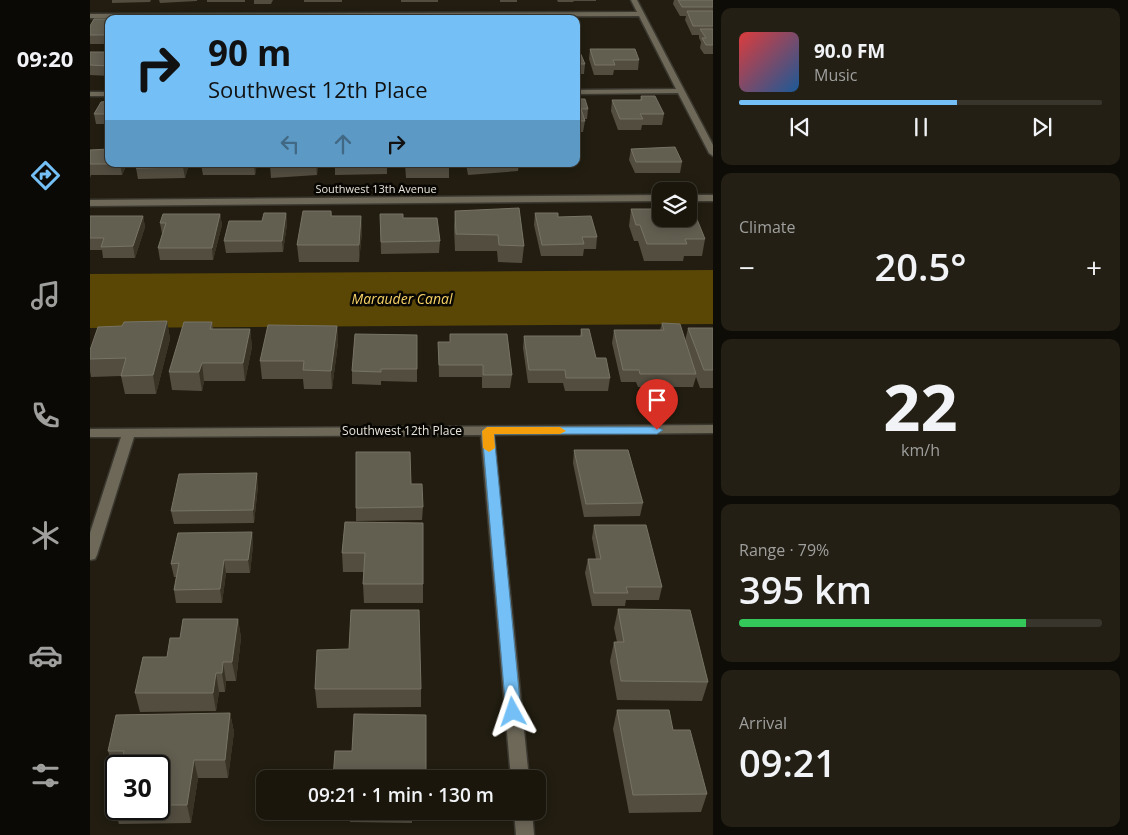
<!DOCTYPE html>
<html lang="en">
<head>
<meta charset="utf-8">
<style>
  body { margin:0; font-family:"Open Sans",sans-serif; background:#231f15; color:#f1f3f6; height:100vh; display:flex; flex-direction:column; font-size:19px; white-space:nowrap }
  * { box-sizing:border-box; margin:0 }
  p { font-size:16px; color:#9f9f9d }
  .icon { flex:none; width:28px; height:28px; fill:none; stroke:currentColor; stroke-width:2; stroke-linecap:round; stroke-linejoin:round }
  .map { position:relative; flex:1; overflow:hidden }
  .drawer { display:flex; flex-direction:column; gap:8px; padding:8px; background:#0e0c07; width:415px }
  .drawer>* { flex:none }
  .top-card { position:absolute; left:15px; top:15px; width:475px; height:152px; border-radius:10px; box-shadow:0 2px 12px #0003,0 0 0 1px #38352d; background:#74c0f6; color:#111; overflow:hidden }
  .tools { position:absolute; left:562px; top:182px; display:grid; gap:10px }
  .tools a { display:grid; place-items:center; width:45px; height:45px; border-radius:10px; background:#1a160c; box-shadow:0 2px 12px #0003,0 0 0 1px #38352d; font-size:25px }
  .speed { position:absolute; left:15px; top:755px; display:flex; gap:10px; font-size:25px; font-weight:700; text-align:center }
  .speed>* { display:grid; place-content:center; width:65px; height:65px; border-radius:50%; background:#1a160c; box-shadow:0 2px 12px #0003,0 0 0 1px #38352d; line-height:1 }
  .speed .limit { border:2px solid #111; border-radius:8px; background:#fff; color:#111 }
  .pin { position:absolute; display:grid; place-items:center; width:42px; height:42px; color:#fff; margin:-51px -21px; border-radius:50% 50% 50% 0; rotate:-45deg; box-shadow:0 0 5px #0007 }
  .pin .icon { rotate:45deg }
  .me { position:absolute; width:55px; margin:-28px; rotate:355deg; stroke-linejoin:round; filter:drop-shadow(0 0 4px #0008) }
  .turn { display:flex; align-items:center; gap:18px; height:105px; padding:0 20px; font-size:22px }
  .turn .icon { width:65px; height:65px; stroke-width:2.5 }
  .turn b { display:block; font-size:35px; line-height:42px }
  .lanes { display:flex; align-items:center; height:48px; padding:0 20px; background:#0003; justify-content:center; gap:25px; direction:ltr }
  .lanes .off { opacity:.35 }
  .big { font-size:38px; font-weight:600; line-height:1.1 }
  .drawer .widget { flex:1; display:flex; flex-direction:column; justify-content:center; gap:8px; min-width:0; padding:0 18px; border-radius:10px; background:#231f15 }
  .drawer .dial { align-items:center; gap:0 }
  .dial b { font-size:65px; line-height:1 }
  .song { display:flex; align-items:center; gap:15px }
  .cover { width:60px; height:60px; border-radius:8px; background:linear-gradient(135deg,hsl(0 70% 55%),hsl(210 70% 35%)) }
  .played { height:5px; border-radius:2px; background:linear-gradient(90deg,#74c0f6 60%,#38352d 60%) }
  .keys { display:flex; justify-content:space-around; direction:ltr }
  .heat { display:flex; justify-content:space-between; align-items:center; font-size:28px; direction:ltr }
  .charge { height:8px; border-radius:4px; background:linear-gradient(90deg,#34c759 79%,#38352d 0) }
  .trip { position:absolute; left:166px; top:770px; width:290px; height:50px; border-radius:10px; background:#1a160c; box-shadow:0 2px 12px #0003,0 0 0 1px #38352d; font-weight:600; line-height:50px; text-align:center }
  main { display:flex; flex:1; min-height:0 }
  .tabs { display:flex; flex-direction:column; width:90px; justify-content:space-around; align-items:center; background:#0a0905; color:#9f9f9d }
  .tabs .icon { width:35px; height:35px }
  .tabs .current { color:#74c0f6 }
  .tabs b { font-size:22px; color:#f1f3f6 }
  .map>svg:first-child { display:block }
</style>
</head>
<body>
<main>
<nav class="tabs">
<b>09:20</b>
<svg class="icon current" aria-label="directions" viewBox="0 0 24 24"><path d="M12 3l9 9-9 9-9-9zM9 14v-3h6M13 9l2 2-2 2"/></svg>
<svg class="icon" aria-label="music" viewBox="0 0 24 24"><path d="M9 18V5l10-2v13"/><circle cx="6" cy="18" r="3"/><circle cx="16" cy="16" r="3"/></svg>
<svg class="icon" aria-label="phone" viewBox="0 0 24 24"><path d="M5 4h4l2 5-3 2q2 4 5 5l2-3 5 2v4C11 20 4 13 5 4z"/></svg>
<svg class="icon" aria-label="climate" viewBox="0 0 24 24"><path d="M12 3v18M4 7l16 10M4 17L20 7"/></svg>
<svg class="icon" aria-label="car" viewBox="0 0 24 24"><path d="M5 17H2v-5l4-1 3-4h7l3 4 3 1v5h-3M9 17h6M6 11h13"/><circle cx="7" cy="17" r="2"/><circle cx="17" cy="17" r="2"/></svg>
<svg class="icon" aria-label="filters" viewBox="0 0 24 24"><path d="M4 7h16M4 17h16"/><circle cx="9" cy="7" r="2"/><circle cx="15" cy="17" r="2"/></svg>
</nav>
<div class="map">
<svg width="623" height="835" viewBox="0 0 623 835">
  <rect width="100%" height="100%" fill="#221d10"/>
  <path fill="#5a4705" d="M623,270v54l-623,4v-54z"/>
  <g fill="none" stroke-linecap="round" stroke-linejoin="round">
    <g stroke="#3b3830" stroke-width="3">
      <path id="street" d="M541,0h6l76,145v11l-4,-3 -31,-60 -102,1v-4l100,-1 -37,-73 -549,2v-4l547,-2z
        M0,92h19v4h-19z
        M571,195v6l-571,5v-6z
        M599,195h24v6h-24z
        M623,425v8l-219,2 35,344h-18l-30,-344 -347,2 -37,118 -2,4 -5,1v-27l31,-96h-31v-8z
        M424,811h18l2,24h-18z"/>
    </g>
    <use href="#street" fill="#6d6858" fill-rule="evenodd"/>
  </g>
  <path fill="#524d3f" d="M22,0h39l-1,2 -38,1z
    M69,0h38v1l-37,2z
    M117,0h38v2h-38z
    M164,0h19l-2,4h-17z
    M214,0h38v2h-38z
    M311,0h37v2h-37z
    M410,0h17v2h-17z
    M467,0h39v1h-22l-1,1h-15z
    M584,0h39v54h-9l-4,-6 1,-6 -2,-4v-3h-7l-7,-15 1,-4h-6l-7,-12z
    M19,19v25h-19v-18z
    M500,49l49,11 -1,10h-24l-1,5h-19l-5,-16z
    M486,50l9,14 -1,10h-8z
    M0,52h19v24l-19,-1z
    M551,96l23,18 -2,11h-20l-1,5h-23l-7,-19 1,-11h28z
    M486,99l12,10 -1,10h-3l1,2 -2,11h-7z
    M19,101v23h-13l-2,-10z
    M541,149l51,13 -2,11h-45l-6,-13z
    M0,150l19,14h18l-5,11h-31l-1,3z
    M99,164l-4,14 -47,1 -2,-11z
    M111,164h56l-2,11h-52z
    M228,164l-1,11 -46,3 -1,-12z
    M245,164h52v10l-52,1z
    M315,164h44v14h-43z
    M376,164h53l-1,7 -50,4z
    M541,209l30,10 44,20 -3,17h-18l-1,5h-39l-6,-20h-4l-5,-15z
    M241,211l1,5h29l1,16 -3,30h-60l-2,-17z
    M365,211l69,35 -2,17 -24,-1 -1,-11h-42l-1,-24z
    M196,213l1,11 -4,28 -57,1 -2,-12 38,-20z
    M445,213l23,4 39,20 -1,12h-12l-1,7h-42l-7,-31z
    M130,214l2,11 -9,35h-53l-2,-12 4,-14 -2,-11z
    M290,214l23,4 37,23 -1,12 -58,1z
    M0,216h53l2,11 -10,31h-32l-1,-8h-12z
    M77,321l3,18 -14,55h-31l-4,-18 -30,1 -1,-6v-21l32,-24z
    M122,322l1,7h37l2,18 -7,34h-41l-2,10 -30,-1 -3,-18z
    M572,323l23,18 3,-13h25v60h-13l-4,-11 -3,10h-55l-2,-5h-15l-9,-39 2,-13h46z
    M247,326l1,17 -6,46h-28l-1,-10h-41l-2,-18z
    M491,329l15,29 14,20 -2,13h-43l-2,-8h-35l-5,-35 1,-12h56z
    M360,334l62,41 -2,13h-28v-11h-43l-1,-35h12z
    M327,335v47l-36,-1v4l-29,-1v-13z
    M484,450l69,53 -3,13 -56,1 -11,-54z
    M321,484l12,23 -1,13 -66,1v-13z
    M168,486l-4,37 -80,1 -3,-13z
    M255,522l78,62v19h-59l-1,-19 1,-12h-21l-1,-19z
    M504,525l68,62 -3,13h-33l-1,6h-33l-7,-33 3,-14h8l-4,-21z
    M162,532l1,13 -3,28h-24l-4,30h-46l-2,-13 2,-13h-2l-3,-13z
    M528,609l90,73 -6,19 -85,-1 -7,-39 4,-19h3l-3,-14z
    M148,619l3,19 -5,43h-10l-1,11h-6l-3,19 -76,1 -5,-19 32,-36 13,-19z
    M259,649l72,40v18l-104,1 -2,-19z
    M527,710l56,20 34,64 -6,18 -72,1 -16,-84z
    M140,713l4,19 -6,46h-30l-7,45 -72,1 -6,-18 3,-16v19h43v-43h-43v3h-2l-6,-18z
    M259,811h63v12l-62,-1z"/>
  <path fill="#383325" d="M30,164h7l-5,11z
    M94,164h5l-4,14 -2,-11z
    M164,164h3l-2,11z
    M226,164h2l-1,11z
    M196,213l1,11 -4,28 -1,-11z
    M130,214l2,11 -9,35 -1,-12z
    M53,216l2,11 -10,31 -2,-12z
    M271,216l1,16 -3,30v-17z
    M77,321l3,18 -14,55 -3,-19z
    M247,326l1,17 -6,46 -1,-18z
    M160,329l2,18 -7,34 -2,-18z
    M112,363l2,18 -2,10 -3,-19z
    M167,473l1,13 -4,37 -1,-13z
    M162,532l1,13 -3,28 -2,-13z
    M134,560l2,13 -4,30 -2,-14z
    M148,619l3,19 -5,43 -4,-19z
    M133,662l3,19 -1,11 -3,-19z
    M126,673l3,19 -3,19 -3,-18z
    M140,713l4,19 -6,46 -3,-18z
    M104,760l4,18 -7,45 -4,-18z"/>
  <path fill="#625e50" stroke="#777365" d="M588,0h35v7h-31z
    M597,11h26v15h-20z
    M456,16h15l1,3h-19h4z
    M61,18h28l-28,1z
    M361,18l17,1h-17z
    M4,19h15v16h-19v-9z
    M610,29h13v16h-7l-4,-7h4z
    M500,49h45l4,11h-26l2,5h-20z
    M486,50h3l6,14h-9z
    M0,52h19v14l-19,-1z
    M551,96h14l9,18h-24l3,5h-23l-8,-19h30z
    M486,99h9l3,10h-7l4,12h-9z
    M19,101v13h-15l7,-12z
    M585,147l7,15h-46l-5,-13z
    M19,149v15h11h-30v-14z
    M47,164h47l-1,3 -47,1z
    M180,164h46l-46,2z
    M316,164h43l1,3h-44z
    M599,207h3l13,32h-20l2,5h-40l-7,-19h-4l-5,-16h29l1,3v7h28z
    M429,208l5,38 -25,-1 -1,-10 -42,-1 -1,-23z
    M213,211h28v5h30l-2,29h-62z
    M174,213h22l-4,28h-58l5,-20h33z
    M445,213h23v4l33,-1 6,21h-15l2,7 -42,1z
    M73,214h57l-8,34h-54l8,-25h-6z
    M290,214h23v4h34l3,23 -59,1z
    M0,216h53l-10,30 -32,1 3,-9h-14z
    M77,321l-14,54 -32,1 5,-18 -36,1v-9l8,-23 24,-1 2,-4z
    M94,322h28l-2,7h40l-7,34h-41l-3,9h-30z
    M572,323l18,1 16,50h-56l-1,-4h-16l-9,-40h50z
    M178,325l69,1 -6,45 -28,-1 1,-9h-44z
    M598,328h25v42h-9z
    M491,329h8l7,29h10l4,20h-44l-1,-8h-36l-5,-34h58z
    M265,334l62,1v34h-36v3l-29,-1z
    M360,334h57l5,41h-29v-10h-44l-1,-23h12z
    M484,450h54l15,53 -57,1z
    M266,452h54l1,32h11l1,23 -67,1z
    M167,473l-4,37 -82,1 8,-37z
    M255,522l78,1v61h-60l2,-31h-23z
    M504,525h52l16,62h-36l2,6h-34l-6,-34h13z
    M162,532l-4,28h-24l-4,29 -46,1 5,-27 -8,1 7,-31z
    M528,609l72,1 18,72 -87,-1 -7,-39h10z
    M261,610h68l2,79h-106l2,-39 32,-1z
    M93,619h55l-6,43h-9l-1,11h-6l-3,20h-78l8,-36h24l3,-19h10z
    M527,710h52l4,20h17l17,64 -74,1z
    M140,713l-5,47h-31l-7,45h-28v-39h-38l3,-15h-16l8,-36z
    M264,714l72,1v64h-93l2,-28h17z
    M26,790v16h-3z"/>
  <path fill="#74c0f6" stroke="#4b7da0" d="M397,427h170l6,3 -6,4h-163l27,278 -2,5 -6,2 -5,-2 -2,-5 -24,-281z"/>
  <path fill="#f59e0b" d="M397,427h73l6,4 -6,3h-66l1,14 -6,4 -6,-4 -1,-17z"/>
  <g text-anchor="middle" stroke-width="5" stroke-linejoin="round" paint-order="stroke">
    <g font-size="11" fill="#e7e4db" stroke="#090703">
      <text x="286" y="193">Southwest 13th Avenue</text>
    </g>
    <g font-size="12" fill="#e7e4db" stroke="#090703">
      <text x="312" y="435">Southwest 12th Place</text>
    </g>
    <g font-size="14" font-style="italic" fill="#f5d166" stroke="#090703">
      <text x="312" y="304">Marauder Canal</text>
    </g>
  </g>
</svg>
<div class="tools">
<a><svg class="icon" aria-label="layers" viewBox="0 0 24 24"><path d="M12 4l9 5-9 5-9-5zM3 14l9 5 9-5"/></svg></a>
</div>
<div class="speed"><div class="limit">30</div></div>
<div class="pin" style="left:567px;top:430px;background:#d93025"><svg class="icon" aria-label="arrive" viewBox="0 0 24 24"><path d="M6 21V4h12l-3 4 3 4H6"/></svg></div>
<svg class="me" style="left:423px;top:712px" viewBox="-20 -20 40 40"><path d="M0-17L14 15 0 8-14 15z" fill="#74c0f6" stroke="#fff" stroke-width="4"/></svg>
<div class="trip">09:21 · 1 min · 130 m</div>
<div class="top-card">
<div class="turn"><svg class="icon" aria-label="right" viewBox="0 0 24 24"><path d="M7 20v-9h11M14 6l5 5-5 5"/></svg><div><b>90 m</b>Southwest 12th Place</div></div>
<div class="lanes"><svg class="icon off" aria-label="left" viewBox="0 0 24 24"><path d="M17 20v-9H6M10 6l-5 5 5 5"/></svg><svg class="icon off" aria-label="ahead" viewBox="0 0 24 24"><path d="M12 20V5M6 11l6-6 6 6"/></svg><svg class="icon" aria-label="right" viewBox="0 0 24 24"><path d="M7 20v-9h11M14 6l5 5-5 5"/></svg></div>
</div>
</div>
<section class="drawer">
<div class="widget">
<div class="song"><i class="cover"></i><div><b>90.0 FM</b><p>Music</p></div></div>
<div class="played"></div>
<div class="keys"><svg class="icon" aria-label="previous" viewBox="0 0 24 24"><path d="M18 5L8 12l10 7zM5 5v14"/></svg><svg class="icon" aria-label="pause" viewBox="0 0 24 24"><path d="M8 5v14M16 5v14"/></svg><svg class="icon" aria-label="next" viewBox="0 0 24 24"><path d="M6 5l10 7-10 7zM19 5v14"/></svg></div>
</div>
<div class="widget"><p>Climate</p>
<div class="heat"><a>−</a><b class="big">20.5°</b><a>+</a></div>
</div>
<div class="widget dial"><b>22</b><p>km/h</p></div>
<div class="widget"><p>Range · 79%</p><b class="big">395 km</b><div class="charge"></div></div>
<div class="widget"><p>Arrival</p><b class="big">09:21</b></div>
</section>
</main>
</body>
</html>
